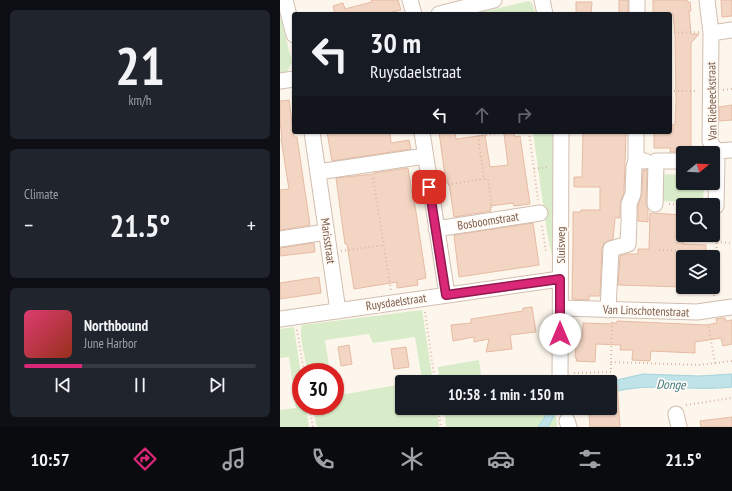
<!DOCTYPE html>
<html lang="en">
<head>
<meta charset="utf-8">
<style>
  body { margin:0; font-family:"PT Sans Narrow",sans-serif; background:#20242c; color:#f1f3f6; height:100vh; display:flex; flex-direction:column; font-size:15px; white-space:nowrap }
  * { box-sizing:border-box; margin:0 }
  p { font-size:13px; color:#9ea1a6 }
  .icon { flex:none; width:22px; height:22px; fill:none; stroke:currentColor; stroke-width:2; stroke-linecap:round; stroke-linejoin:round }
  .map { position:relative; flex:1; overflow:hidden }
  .sheet { display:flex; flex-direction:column; gap:10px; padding:10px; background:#0d0f14; width:280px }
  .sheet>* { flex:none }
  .banner { position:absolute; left:12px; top:12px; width:380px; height:122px; border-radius:4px; box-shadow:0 1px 3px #0004; background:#171b24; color:#f1f3f6; overflow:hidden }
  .needle { width:26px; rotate:72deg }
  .tools { position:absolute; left:396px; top:146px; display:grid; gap:8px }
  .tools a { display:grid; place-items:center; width:44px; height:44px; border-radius:4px; background:#171b24; box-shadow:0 1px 3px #0004; font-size:20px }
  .speed { position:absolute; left:12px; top:363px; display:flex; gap:8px; font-size:20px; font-weight:700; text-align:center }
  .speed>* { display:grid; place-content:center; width:52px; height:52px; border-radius:50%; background:#171b24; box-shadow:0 1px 3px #0004; line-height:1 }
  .speed .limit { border:6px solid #d22; background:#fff; color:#111 }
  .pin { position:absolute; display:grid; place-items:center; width:34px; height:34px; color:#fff; margin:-17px; border-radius:8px; box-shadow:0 2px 6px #0006 }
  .me { position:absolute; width:44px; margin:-22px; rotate:0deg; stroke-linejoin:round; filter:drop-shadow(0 0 3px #0008) }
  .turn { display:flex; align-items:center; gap:14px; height:84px; padding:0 12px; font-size:18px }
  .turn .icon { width:52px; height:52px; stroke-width:2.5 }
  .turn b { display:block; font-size:28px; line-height:34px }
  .lanes { display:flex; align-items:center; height:38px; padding:0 12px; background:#0003; justify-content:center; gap:20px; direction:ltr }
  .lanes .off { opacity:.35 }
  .big { font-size:30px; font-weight:600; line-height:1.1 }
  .sheet .card { flex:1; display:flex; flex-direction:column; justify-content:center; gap:6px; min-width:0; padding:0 14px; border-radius:6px; background:#20242c }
  .sheet .dial { align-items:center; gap:0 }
  .dial b { font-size:52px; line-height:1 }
  .song { display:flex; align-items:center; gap:12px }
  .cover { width:48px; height:48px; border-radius:6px; background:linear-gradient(135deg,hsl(340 70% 55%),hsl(10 70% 35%)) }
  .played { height:4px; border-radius:2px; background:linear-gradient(90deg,#db2777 25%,#363941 25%) }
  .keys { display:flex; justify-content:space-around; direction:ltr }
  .heat { display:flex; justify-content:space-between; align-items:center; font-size:22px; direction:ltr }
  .trip { position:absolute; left:115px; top:375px; width:222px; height:40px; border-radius:4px; background:#171b24; box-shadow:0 1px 3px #0004; font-weight:600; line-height:40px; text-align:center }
  .tab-bar { display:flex; height:64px; justify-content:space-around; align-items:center; background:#090b0e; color:#9ea1a6 }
  .tab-bar .icon { width:28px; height:28px }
  .tab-bar .current { color:#db2777 }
  .tab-bar b { font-size:18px; color:#f1f3f6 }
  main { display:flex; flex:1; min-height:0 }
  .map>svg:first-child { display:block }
</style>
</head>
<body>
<main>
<section class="sheet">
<div class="card dial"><b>21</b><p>km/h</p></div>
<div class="card"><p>Climate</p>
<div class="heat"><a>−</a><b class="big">21.5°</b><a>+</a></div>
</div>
<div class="card">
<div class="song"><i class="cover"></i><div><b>Northbound</b><p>June Harbor</p></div></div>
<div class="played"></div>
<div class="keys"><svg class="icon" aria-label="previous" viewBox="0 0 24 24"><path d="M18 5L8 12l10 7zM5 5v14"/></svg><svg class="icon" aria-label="pause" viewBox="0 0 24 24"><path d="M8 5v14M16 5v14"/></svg><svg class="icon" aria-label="next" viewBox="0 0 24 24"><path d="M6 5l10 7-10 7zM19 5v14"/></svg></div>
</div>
</section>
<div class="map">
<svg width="452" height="427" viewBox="0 0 452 427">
  <rect width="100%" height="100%" fill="#fdf6ec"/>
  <path fill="#d8ecc9" d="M249,1l3,2 4,11h-63z
    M0,15l12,47 -5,10 -7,1z
    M253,132h21l-2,124 -5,-24z
    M382,174l21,1v8h21l-1,20 -42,-2z
    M142,310l11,72h-20l9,-2 -7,-43 -42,6 -4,-9 -44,6 5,32h-22c-2,-10 -10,-39 -6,-47z
    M14,327l7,48v31h5l3,21h-29v-17l16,-2 -7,-51 -9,1v-29z
    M199,360l3,22h-42l-2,-15z
    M122,384v24h35l2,19h-121l-2,-2 -3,-19h22v-10z
    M164,408h107l-13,19h-92z
    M275,414l2,8v5h-9z"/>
  <path fill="#bfe3e8" stroke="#a5d3da" d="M363,374l56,2 33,-2v13c-41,5 -82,-6 -122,6v-11h-2z
    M271,408h17l-13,6 -7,13h-10z"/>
  <path fill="#f3d5c3" stroke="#e6bba3" d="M91,0h27l3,10 -18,4h-48l-2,-8 10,-3 2,6 27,-7z
    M339,0h9v14h-9z
    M373,0h34v2h3l1,9h-2l2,23h8l-8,9v105h-6v4h-15l1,-4h-17v-16h16v-7h5l1,-23 -1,-68 -2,-20h-20z
    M441,0h11v16l-10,1z
    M296,2h16l-1,12h-15z
    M9,100l5,37h3l13,88 -30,5v-40l9,-1 -8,-50h1l-2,-18v-20z
    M452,105v15l-13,1v-14z
    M47,132h63l1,11 18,-3 2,9 -79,12z
    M159,132h16l1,7 29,-4 5,32 18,-2 -4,-31 10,-1 1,4 5,-1 10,68 -16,2 -1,-3 -23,3 1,5 -37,6 -5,-34h-3z
    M303,132h43l-2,60 -4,12v14h-5l-2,21 -9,4 -2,5 -2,48h-11v4l-17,-1 1,-57v-30h8v-2h19v-23h-26v-10h8z
    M128,168l5,31h1l12,79 -9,2 1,5 -21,3v-6l-43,7 -7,-45h-2l-9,-66 38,-4v-1z
    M363,170h4l-1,34 2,5v13l-10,-1v-15l4,-12z
    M370,213l33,2v29l23,1v12h-23v30l-65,-2 2,-29 7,-2h11v-5h11z
    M253,223l6,42 -80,12 -5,-42z
    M34,243l1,9 -35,4v-8z
    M39,277l2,16 -41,6v-16z
    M252,307l4,25 -26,3 2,14 -26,3 3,-13 -15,3v-5l-21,4 -2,-16 20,-2v-4l52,-8v-3z
    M441,318h4l1,3 6,-1v24l-9,2 -2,-8 -26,4v11l-44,-2 -1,10 -18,-1 1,-10h-13l1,-5 -25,-1 -1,18 -19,-1 1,-3h-2l1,-13h1v-4h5l1,-18 30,1v-1h4v-2l89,4 11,-2 -1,-4z
    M69,345l3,19 -11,2 -3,-19z
    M126,347l3,20 -15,2 -3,-20z
    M337,384l3,43h-30l-1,-12 15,-1 -1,-4 7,-2v-23z
    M452,417v10h-31l-1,-6z"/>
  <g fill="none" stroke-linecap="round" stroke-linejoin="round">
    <g stroke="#d1beb0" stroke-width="17">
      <path id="minor" d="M5,0l9,35
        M130,0l4,14
        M262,0l3,14
        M427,0l4,33 -1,108 6,10 16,-1
        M159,14l55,-14
        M357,14v-14
        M431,33l21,-3
        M0,81l14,-2
        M32,132l26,179
        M142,132l25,163
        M356,132v28l9,1
        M38,172l107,-16
        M375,204l1,-43h27
        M436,206l1,-46
        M349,218v-14l4,-10 1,-27 2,-7
        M156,229l104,-16
        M0,239l46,-7
        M281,308l136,4 35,-5
        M328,310l3,-61 17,-5 1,-22
        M0,319l280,-40
        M280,382l1,-250
        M396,414l3,13
        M287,421l2,6"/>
    </g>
    <path stroke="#d9b8a5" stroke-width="2" stroke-dasharray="1 3" stroke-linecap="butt" d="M390,33l29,-1
      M443,90l9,-1
      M390,91h27
      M198,132v4l31,-4
      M249,132l9,68
      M198,136l6,43h4l4,29
      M254,169l14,-2
      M93,178l18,112
      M164,185l40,-6
      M389,204l28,1
      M262,226l4,26
      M437,242l15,1
      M379,250l57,2
      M61,251l43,-6
      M434,296l4,-77
      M145,312l10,70
      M332,322l-1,40 89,3 15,-2 -7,-39
      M17,330l7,42
      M435,363l17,-2
      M294,373l37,-1v-10
      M406,405l46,-7
      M29,406l4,21
      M158,408l3,19"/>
    <use href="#minor" stroke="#fff" stroke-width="15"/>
  </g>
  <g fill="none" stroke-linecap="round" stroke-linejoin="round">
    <g stroke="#8e194d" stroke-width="10">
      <path id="route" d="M149,187l17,108 114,-16v55"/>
    </g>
    <use href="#route" stroke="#db2777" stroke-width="7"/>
  </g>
  <g text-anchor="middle" stroke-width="3.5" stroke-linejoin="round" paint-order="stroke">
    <g font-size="12" fill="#7a5c4d" stroke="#fffaf3">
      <text transform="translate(432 101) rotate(-91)" y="4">Van Riebeeckstraat</text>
      <text transform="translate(208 221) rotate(-9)" y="4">Bosboomstraat</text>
      <text transform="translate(48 241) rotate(82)" y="4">Marisstraat</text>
      <text transform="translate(281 245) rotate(-90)" y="4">Sluisweg</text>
      <text transform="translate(116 302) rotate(-8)" y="4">Ruysdaelstraat</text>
      <text transform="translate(366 311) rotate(2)" y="4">Van Linschotenstraat</text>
    </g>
    <g font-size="13" font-style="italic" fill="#437c86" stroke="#fffaf3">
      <text transform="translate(391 384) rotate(2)" y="5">Donge</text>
    </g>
  </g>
</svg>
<div class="tools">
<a><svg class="needle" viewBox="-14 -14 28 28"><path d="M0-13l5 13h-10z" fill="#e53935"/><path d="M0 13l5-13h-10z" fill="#9ea1a6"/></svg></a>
<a><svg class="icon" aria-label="search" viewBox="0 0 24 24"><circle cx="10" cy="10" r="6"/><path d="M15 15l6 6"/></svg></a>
<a><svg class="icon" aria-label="layers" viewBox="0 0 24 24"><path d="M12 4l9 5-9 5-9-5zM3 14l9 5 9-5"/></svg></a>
</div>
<div class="speed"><div class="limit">30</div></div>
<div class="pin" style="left:149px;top:187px;background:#d93025"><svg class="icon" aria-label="arrive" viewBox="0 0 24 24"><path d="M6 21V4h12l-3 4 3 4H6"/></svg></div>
<svg class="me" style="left:280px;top:334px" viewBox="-20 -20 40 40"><circle r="19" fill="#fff"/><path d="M0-13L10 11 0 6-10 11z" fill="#db2777"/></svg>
<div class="trip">10:58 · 1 min · 150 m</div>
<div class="banner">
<div class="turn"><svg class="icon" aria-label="left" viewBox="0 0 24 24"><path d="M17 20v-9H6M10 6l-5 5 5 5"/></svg><div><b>30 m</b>Ruysdaelstraat</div></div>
<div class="lanes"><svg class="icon" aria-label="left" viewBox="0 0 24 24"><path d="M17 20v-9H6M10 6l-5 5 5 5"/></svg><svg class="icon off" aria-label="ahead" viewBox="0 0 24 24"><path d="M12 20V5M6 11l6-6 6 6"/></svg><svg class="icon off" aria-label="right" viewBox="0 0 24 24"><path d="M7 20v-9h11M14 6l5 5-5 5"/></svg></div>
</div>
</div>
</main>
<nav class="tab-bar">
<b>10:57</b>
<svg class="icon current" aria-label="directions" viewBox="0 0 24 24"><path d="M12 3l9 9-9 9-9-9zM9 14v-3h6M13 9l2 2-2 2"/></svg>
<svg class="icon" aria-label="music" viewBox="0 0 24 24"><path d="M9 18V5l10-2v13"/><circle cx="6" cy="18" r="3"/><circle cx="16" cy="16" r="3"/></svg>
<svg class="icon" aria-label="phone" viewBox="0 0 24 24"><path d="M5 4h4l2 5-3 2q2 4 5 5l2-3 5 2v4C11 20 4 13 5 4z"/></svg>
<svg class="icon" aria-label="climate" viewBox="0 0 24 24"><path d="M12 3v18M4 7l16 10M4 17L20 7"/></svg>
<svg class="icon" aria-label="car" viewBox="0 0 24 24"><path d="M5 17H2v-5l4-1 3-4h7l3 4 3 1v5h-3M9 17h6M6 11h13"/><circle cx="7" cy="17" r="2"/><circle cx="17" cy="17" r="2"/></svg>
<svg class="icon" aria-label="filters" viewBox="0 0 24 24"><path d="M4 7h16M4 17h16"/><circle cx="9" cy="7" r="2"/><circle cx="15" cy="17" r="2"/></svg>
<b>21.5°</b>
</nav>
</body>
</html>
